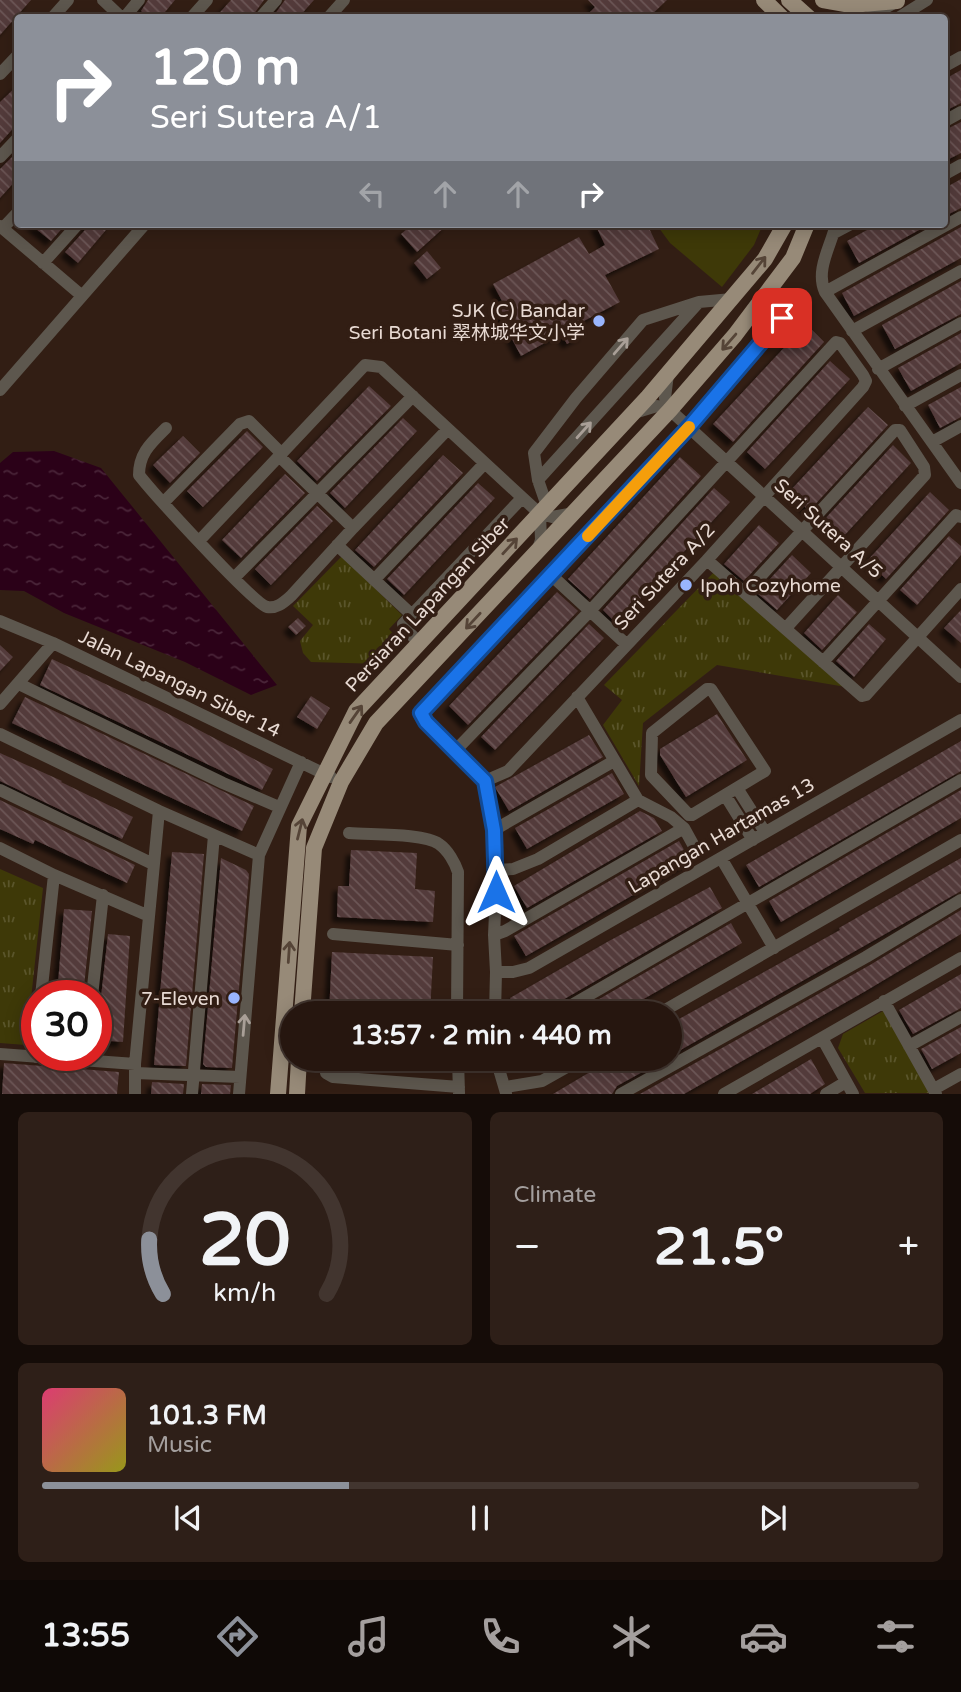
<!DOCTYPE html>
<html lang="en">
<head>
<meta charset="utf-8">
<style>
  body { margin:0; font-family:"Varela Round","Noto Sans SC",sans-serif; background:#2e1f18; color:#f1f3f6; height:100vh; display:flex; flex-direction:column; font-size:26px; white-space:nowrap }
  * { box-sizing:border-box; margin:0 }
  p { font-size:23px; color:#a49f9e }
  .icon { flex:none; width:38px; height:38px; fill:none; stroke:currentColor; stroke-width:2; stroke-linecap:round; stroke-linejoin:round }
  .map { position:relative; height:1094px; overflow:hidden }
  .side { display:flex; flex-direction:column; gap:18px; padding:18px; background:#150c08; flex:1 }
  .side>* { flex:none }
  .top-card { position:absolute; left:14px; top:14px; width:934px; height:214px; border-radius:7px; box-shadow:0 4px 18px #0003,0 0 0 2px #42352f; background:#8c9099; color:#fff; overflow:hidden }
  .speed { position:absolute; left:21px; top:980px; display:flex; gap:14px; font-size:35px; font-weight:700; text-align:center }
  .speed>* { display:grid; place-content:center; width:91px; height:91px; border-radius:50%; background:#26160f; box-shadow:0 4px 18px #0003,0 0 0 2px #42352f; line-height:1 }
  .speed .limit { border:10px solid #d22; background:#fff; color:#111 }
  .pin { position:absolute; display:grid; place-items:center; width:60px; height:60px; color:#fff; margin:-30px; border-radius:14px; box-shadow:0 4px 10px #0006 }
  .me { position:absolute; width:77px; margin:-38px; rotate:0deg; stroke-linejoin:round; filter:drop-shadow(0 0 5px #0008) }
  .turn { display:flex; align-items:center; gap:24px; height:147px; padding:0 21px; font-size:32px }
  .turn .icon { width:91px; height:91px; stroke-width:2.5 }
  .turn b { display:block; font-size:49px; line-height:60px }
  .lanes { display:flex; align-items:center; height:66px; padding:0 21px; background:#0003; justify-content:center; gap:35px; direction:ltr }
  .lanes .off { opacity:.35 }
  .big { font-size:52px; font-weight:800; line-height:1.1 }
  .side .widget { flex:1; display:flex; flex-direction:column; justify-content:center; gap:10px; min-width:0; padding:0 24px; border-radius:10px; background:#2e1f18 }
  .side .dial { align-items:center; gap:0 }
  .dial svg { height:182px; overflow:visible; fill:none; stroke:#42352f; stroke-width:7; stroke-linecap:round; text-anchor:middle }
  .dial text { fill:#f1f3f6; stroke:none }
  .song { display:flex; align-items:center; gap:21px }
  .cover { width:84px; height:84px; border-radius:10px; background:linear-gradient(135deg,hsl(340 70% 55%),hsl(60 70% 35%)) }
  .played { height:7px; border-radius:4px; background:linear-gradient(90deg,#8c9099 35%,#42352f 35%) }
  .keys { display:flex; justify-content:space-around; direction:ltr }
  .heat { display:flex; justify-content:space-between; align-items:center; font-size:38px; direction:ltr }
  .side .tiles { flex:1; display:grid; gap:18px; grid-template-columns:1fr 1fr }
  .widget:last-child { grid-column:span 2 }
  .trip { position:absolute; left:280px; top:1001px; width:402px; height:70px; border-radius:35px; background:#26160f; box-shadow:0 4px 18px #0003,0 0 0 2px #42352f; font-weight:800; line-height:70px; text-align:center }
  .menu { display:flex; height:112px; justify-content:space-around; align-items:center; background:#0f0906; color:#a49f9e }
  .menu .icon { width:49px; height:49px }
  .menu .on { color:#8c9099 }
  .menu b { font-size:32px; color:#f1f3f6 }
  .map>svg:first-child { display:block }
</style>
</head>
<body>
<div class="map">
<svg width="961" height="1094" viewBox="0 0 961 1094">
  <defs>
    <pattern id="park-tufts" width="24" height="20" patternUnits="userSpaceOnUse" patternTransform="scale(1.75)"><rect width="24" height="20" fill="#3e3908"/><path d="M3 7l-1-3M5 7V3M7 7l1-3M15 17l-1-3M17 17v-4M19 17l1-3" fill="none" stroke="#5a552b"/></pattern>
    <pattern id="water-ripples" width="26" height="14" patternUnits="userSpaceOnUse" patternTransform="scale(1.75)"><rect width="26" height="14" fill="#2b0118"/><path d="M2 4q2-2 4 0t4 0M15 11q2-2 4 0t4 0" fill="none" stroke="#4a2539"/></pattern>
    <pattern id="building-back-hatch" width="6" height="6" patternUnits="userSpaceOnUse" patternTransform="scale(1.75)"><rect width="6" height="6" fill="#533a3a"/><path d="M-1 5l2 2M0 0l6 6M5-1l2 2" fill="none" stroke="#6c5656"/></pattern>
    <filter id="shadow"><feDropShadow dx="-5" dy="5" stdDeviation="2" flood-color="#0009"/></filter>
  </defs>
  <rect width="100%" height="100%" fill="#321e14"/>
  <path fill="url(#park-tufts)" d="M342,556l60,59 -13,14 9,10 -1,10 -14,15 -72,-2 -8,-9 -3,-12 13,-16 -20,-19z
    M716,570l130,117 -129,-22 -74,58 -4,63 -36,-61 19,-25 -18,-15z
    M0,869l43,19 -17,157 -26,-2z
    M883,1011l47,82h-65l-27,-45 5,-14z"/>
  <path fill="#3e3908" d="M656,224h107l-9,21 -32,42 -52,-44z"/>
  <path fill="url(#water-ripples)" d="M54,451l47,17 176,217 -26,10 -66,-33 -121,-49 -40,-22 -24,-1v-127l13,-11z"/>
  <path fill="url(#building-back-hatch)" filter="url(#shadow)" d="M0,0h31l-31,35z
    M148,0h27l-15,18h-11l-8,-7z
    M231,0h33l-13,18h-36z
    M285,0h29l-16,18h-26z
    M588,0h79l-19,18h-64l11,-11z
    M961,70v33l-16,8v-32z
    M18,85v38l-18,20v-41z
    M961,122v31l-16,8v-31z
    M18,151v27l-18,20v-29z
    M961,179v29l-16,8v-28z
    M30,224h36l-15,17z
    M87,224h24l-33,39 -13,-11 20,-22z
    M413,224h35l-31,28 -16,-18z
    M595,224h52l12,25 -54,26 15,27 -42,22 6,11 -17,9 -6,-10 -40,22 -27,-51 8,-4 -9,-17 86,-47 10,17 16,-9z
    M878,224h52l-71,39 -12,-22z
    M961,227v31l-107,58 -12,-23z
    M427,251l14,17 -14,11 -13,-16z
    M961,281v33l-66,35 -13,-24z
    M806,324l18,18 -91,100 -20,-18z
    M961,333v30l-50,28 -13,-23z
    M830,361l20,18 -85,90 -18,-17z
    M369,386l22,20 -74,75 -20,-20z
    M961,387v30l-21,11 -12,-23z
    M868,407l20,18 -79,86 -20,-19z
    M403,418l14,13 -72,77 -15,-15z
    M247,431l16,16 -60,60 -16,-16z
    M183,436l17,17 -30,30 -17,-18z
    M893,445l18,18 -69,75 -19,-17z
    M443,455l20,18 -89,94 -19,-17z
    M680,457l21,19 -111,123 -22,-20z
    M285,474l20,19 -64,65 -19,-18z
    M478,483l17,15 -91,97 -17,-16z
    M714,488l16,14 -113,122 -14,-14z
    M930,492l19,18 -63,69 -19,-18z
    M317,506l16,15 -62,64 -16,-16z
    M759,525l20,18 -35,38 -20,-17z
    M949,536l12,10v9l-44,50 -17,-15z
    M792,555l19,18 -34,37 -20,-17z
    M557,592l21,19 -110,114 -19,-19z
    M838,595l19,17 -35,38 -18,-17z
    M961,610v33l-17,-15z
    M298,618l8,8 -10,9 -8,-8z
    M589,624l15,14 -109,112 -14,-13z
    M869,624l17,15 -32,38 -18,-16z
    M0,645l13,12 -13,14z
    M52,659l107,50 114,60 -11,21 -222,-105z
    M311,696l19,12 -13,21 -20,-12z
    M25,697l229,109 -12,25 -230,-108z
    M717,714l30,46 -61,37 -26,-42v-6z
    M589,735l14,22 -94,54 -14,-24z
    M961,741v30l-202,116 -13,-22z
    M0,753l62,28 -1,1 72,35 -11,22 -122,-58z
    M612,773l12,21 -97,55 -12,-21z
    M961,790v28l-180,104 -12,-21z
    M0,800l135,65 -8,18 -92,-43 -2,4 -33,-15z
    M640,811l14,7 8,13 -135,77 -13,-22z
    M679,841l12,21 -165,94 -12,-20z
    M351,850l66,3 -2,36 20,2 -2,31 -96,-5 1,-31h11z
    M172,852l32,2 -18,212 -32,-1z
    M221,858l25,12 3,4 -17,194 -26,-1 -3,-3z
    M961,858v33l-291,165v-32l170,-94 -1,-2z
    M710,887l12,21 -168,97 -5,8h-31l-8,-15 99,-57z
    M64,909l28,2 -9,85h-26z
    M961,910v24l-97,58 -180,102h-44l230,-129z
    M731,923l11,20 -123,70h-44z
    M108,934l22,2 -7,106 -27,-2 1,-37 4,-6z
    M332,952l101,5 -3,56h-101z
    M961,974v34l-48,26 -14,-24z
    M961,1027v26l-29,16 -11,-20z
    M612,1059h54l-49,27 -5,8h-59z
    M811,1059l14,25 -15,10h-58z
    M4,1063l115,9 -2,22h-115z
    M152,1082l32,2 -1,10h-32z
    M202,1084l29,1 -1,9h-29z"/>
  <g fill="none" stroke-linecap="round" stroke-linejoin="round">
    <path stroke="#5d574e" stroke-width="12" d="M103,0l19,18
      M52,18l16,-18
      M124,18l15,-18
      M191,18l16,-18
      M260,18l16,-18
      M328,18l16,-18
      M867,18l27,-15
      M898,18l29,-18
      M945,66l16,-9
      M0,74l18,-19
      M945,121l16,-9
      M0,157l18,-19
      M945,174l16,-9
      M836,224c-5,22 -21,46 -11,68l136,191
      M0,226l81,69
      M3,228l15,-16
      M834,233l17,-9
      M43,263l35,-39
      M825,292l136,-75
      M852,331l109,-60
      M878,369l83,-46
      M668,374l-3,24 5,12 291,267
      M0,390l145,-166
      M905,406l56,-31
      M634,413l23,-7 13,4
      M166,428c-15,15 -27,25 -27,47 14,18 114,128 128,132 10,2 17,-5 24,-11l62,-68 95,-99
      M932,442l29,-16
      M279,456l74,72
      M538,480l161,-178 33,-3
      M163,503l77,-79 9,-3 33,33
      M547,506l-9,-26 -4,-27 42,-55 67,-78 56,-18
      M199,541l166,-176 16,2 159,147 12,3 22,-4
      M337,545l75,70
      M537,552l4,-12 -1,-26
      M707,560l155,136 4,-1 95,-106
      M551,575l75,69
      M234,578l179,-182
      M374,580l111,-117
      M745,593l150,-163h5l24,37 1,8 -139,153
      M0,621l53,22 278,134
      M420,643l-16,-15 -1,-4 119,-126
      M823,662l133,-147 5,2
      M19,684l204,99 56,24
      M707,689h4l54,82 -73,44h-3l-38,-40 1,-42z
      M577,697l61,103 33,17 13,11 11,20
      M0,704l53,-61
      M0,734l159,77 100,44
      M455,751l135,-140 246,-269 4,1 23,32 3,6 -3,6 -156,173 -199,211 -23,10
      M737,788l28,44
      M0,790l153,74
      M725,795l28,45
      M494,830l120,-69
      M349,833c21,2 75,0 90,11 9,6 16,19 19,28l-1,141
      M0,848l54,27 95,41
      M721,858l53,90
      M497,870l16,-1 25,-10 100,-59
      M333,934l125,11
      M494,935l11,-4 179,-103
      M496,972h17l16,-4 432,-248
      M41,996l13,-121
      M92,996l11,-101
      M884,1001l52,93
      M495,1013l1,-41 -2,-37 3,-65 -3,-40 -9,-49 -59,-59 -5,-9 268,-286 110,-130
      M558,1013l403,-233
      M660,1013l301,-173
      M822,1038l31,56
      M909,1046l52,-29
      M0,1054l135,10
      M35,1057l2,-20
      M325,1059l1,14 7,4 126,10
      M458,1059l1,34
      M496,1059l10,34
      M135,1073l105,4
      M506,1087l36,-6 39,-22
      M934,1089l27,-15
      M135,1094v-30l24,-253
      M192,1094l22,-259
      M239,1094l20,-239 42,-93
      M621,1094l245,-137 95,-57
      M724,1094l237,-136
      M826,1094l20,-12"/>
    <path stroke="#978a78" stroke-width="16" d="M764,0l18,18
      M789,0l20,18
      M823,0l28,5 46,-4
      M302,1013l12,-165 27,-66 35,-59 294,-313 65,-75 58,-77 14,-34
      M278,1094l21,-268 57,-115 292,-314 117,-138 20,-35
      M297,1094l2,-35"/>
  </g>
  <defs><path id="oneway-shaft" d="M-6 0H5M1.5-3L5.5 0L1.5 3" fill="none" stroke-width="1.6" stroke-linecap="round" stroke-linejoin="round" transform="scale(1.75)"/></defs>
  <g stroke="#554437">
    <use href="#oneway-shaft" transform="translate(759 265) rotate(-52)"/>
    <use href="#oneway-shaft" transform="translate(729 342) rotate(131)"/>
    <use href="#oneway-shaft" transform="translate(510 546) rotate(-47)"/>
    <use href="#oneway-shaft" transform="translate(473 621) rotate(133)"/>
    <use href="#oneway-shaft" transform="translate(356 714) rotate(-55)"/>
    <use href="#oneway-shaft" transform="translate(300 829) rotate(-76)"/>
    <use href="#oneway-shaft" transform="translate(289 952) rotate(-86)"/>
  </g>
  <g stroke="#a99f97">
    <use href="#oneway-shaft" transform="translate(621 346) rotate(-49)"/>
    <use href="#oneway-shaft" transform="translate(584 430) rotate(-48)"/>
    <use href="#oneway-shaft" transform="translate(244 1025) rotate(-85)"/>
  </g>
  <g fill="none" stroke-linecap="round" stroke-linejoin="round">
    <g stroke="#114b97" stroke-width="18">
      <path id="route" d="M496,892l-2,-62 -9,-49 -59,-59 -5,-9 268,-286 93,-109"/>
    </g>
    <use href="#route" stroke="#1a73e8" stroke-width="12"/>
    <path stroke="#f59e0b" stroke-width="12" d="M588,536l101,-109"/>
  </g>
  <g fill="#99b5fd" stroke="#321e14" stroke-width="2.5">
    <circle cx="599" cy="321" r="7"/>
    <circle cx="686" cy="585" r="7"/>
    <circle cx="234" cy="998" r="7"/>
  </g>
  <g text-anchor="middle" stroke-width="7" stroke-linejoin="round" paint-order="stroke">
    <g font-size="19" fill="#e8dad3" stroke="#321e14" text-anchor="end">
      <text x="585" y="317">SJK (C) Bandar<tspan x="585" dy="22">Seri Botani 翠林城华文小学</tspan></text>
      <text x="700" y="592" text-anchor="start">Ipoh Cozyhome</text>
      <text x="220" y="1005">7-Eleven</text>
    </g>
    <g font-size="19" fill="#e8dad3" stroke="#321e14">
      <text transform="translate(829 528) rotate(42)" y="7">Seri Sutera A/5</text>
      <text transform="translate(664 576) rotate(-47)" y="7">Seri Sutera A/2</text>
      <text transform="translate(427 604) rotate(-47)" y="7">Persiaran Lapangan Siber</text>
      <text transform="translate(180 683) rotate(26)" y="7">Jalan Lapangan Siber 14</text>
      <text transform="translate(721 835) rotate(-30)" y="7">Lapangan Hartamas 13</text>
    </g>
  </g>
</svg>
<div class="speed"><div class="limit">30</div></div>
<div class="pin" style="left:782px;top:318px;background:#d93025"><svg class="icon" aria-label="arrive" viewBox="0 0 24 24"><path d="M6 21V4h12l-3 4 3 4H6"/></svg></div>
<svg class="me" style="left:496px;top:892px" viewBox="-20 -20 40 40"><path d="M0-17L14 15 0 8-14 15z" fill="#1a73e8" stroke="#fff" stroke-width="4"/></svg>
<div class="trip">13:57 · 2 min · 440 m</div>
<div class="top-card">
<div class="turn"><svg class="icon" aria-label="right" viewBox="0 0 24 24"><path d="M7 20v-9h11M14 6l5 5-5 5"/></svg><div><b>120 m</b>Seri Sutera A/1</div></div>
<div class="lanes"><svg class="icon off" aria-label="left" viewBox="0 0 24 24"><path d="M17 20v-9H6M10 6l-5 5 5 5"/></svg><svg class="icon off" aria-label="ahead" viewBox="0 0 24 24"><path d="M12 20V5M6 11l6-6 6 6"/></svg><svg class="icon off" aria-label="ahead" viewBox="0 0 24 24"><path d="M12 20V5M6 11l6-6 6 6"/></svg><svg class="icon" aria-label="right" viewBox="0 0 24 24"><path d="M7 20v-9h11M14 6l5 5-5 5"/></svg></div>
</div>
</div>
<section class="side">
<div class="tiles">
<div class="widget dial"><svg viewBox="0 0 100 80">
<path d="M14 69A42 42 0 1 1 86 69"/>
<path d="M14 69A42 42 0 0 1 8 45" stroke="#8c9099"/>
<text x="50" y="56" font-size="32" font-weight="700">20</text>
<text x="50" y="72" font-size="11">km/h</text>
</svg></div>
<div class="widget"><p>Climate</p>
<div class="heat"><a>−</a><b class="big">21.5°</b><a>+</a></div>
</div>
<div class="widget">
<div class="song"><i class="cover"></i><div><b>101.3 FM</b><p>Music</p></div></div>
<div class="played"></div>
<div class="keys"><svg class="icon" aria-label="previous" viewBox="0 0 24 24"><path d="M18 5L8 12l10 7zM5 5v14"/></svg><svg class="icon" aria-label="pause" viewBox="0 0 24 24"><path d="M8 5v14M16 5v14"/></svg><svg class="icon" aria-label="next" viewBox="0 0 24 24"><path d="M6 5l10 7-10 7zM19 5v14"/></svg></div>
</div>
</div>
</section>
<nav class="menu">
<b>13:55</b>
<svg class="icon on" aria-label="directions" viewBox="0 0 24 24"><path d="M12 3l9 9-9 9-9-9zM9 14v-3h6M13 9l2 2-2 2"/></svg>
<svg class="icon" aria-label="music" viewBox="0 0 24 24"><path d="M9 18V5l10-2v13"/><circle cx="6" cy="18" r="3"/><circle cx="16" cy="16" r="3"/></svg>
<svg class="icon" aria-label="phone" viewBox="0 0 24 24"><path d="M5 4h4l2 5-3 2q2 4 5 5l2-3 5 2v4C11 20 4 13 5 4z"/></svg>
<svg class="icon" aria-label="climate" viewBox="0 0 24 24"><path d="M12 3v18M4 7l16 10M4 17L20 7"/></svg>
<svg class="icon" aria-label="car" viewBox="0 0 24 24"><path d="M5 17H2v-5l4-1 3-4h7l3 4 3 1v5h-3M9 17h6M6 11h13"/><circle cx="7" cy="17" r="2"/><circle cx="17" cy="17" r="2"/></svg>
<svg class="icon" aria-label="filters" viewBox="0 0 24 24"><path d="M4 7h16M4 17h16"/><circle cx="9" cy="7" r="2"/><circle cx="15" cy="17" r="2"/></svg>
</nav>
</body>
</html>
